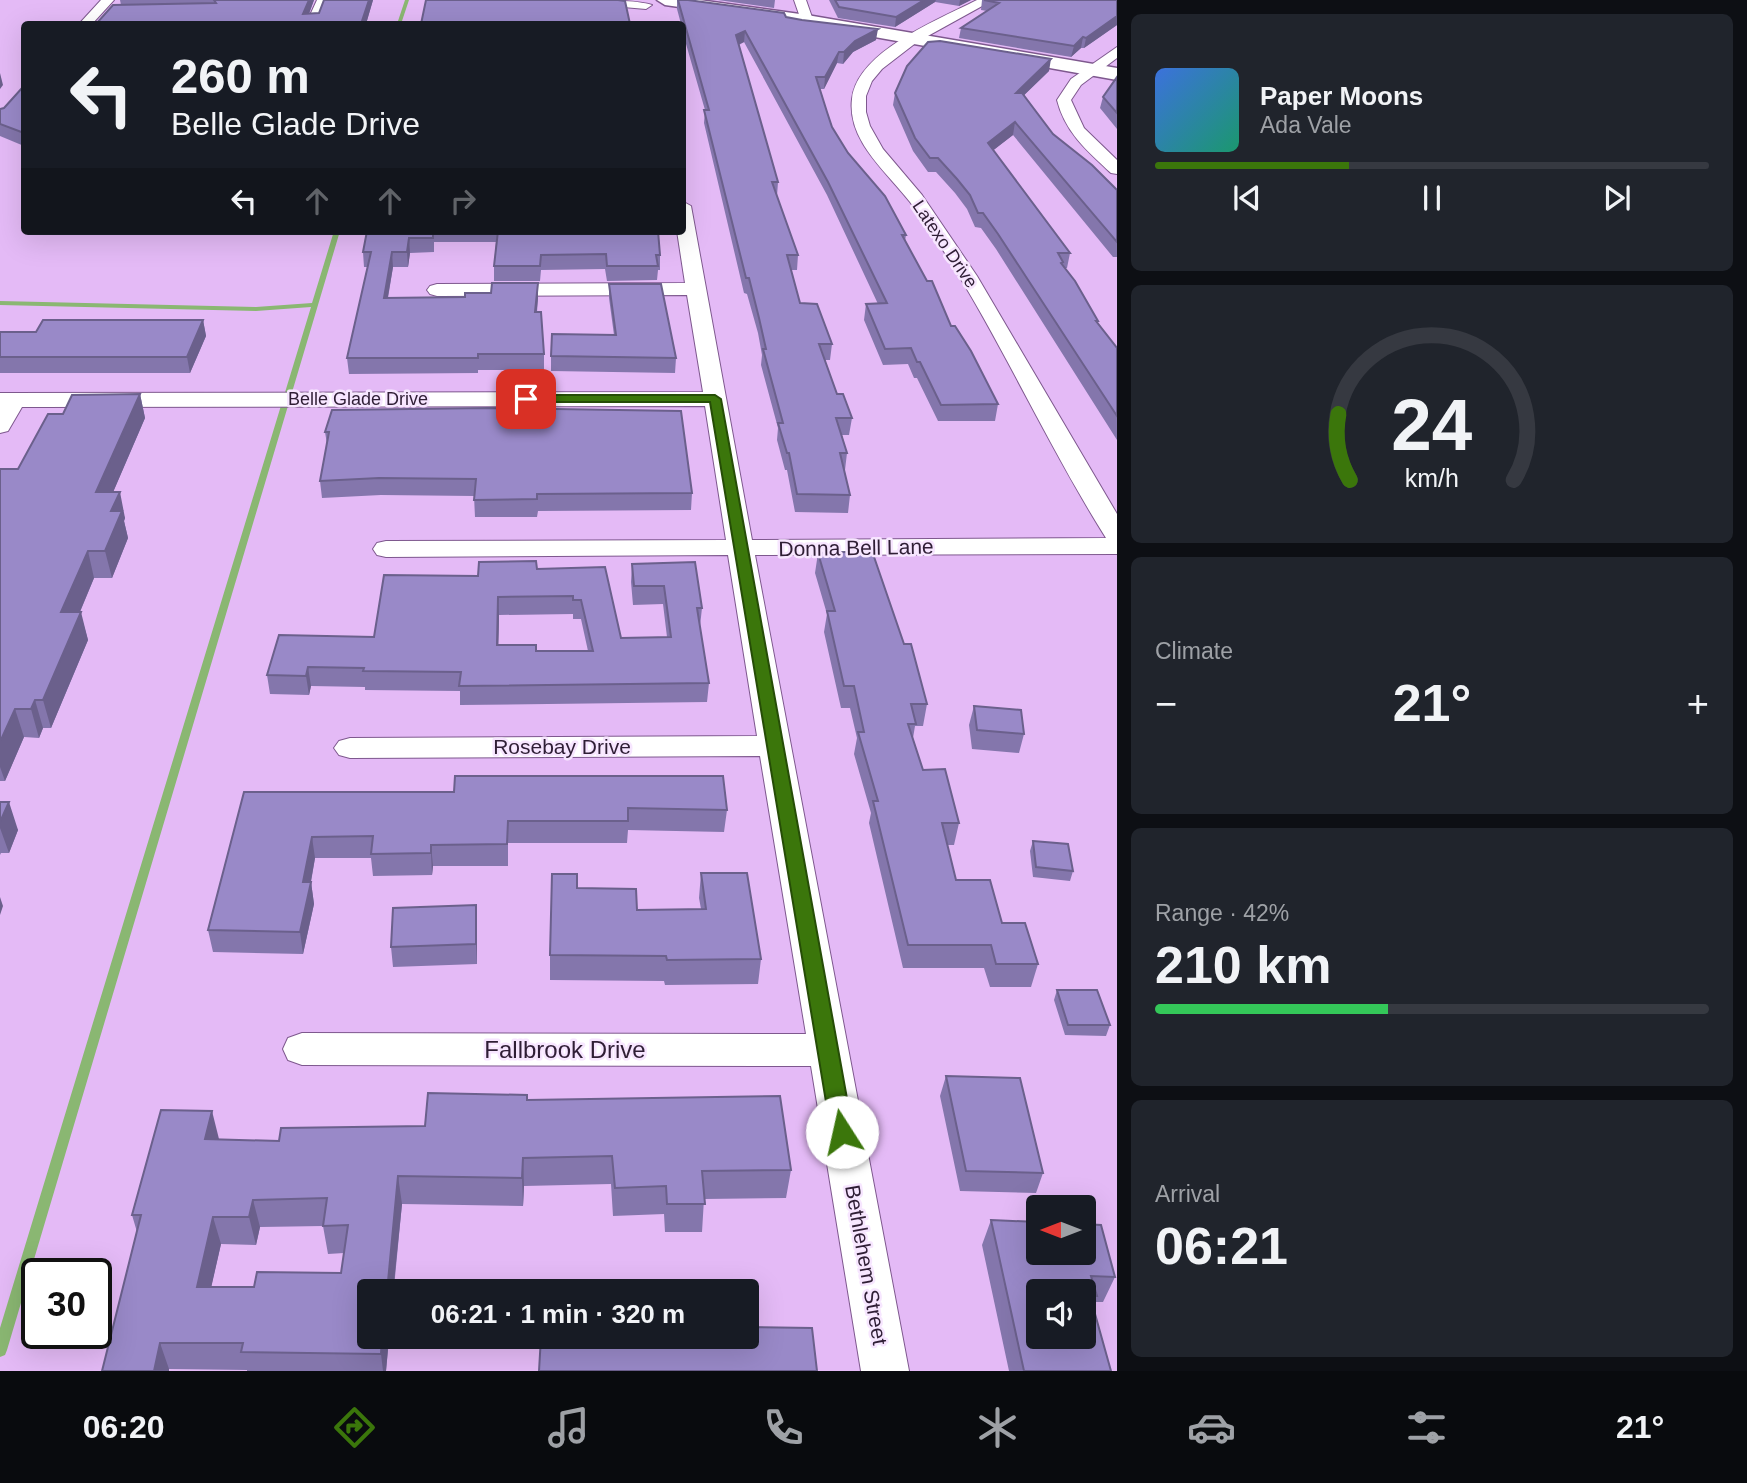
<!DOCTYPE html>
<html lang="en">
<head>
<meta charset="utf-8">
<style>
  body { margin:0; font-family:Arial,sans-serif; background:#20242c; color:#f1f3f6; height:100vh; display:flex; flex-direction:column; font-size:26px; white-space:nowrap }
  * { box-sizing:border-box; margin:0 }
  p { font-size:23px; color:#9ea1a6 }
  .icon { flex:none; width:38px; height:38px; fill:none; stroke:currentColor; stroke-width:2; stroke-linecap:round; stroke-linejoin:round }
  .map { position:relative; flex:1; overflow:hidden }
  .drawer { display:flex; flex-direction:column; gap:14px; padding:14px; background:#0d0f14; width:630px }
  .drawer>* { flex:none }
  .banner { position:absolute; left:21px; top:21px; width:665px; height:214px; border-radius:7px; box-shadow:0 7px 28px #0002; background:#171b24; color:#f1f3f6; overflow:hidden }
  .needle { width:46px; rotate:270deg }
  .fabs { position:absolute; left:1026px; top:1195px; display:grid; gap:14px }
  .fabs a { display:grid; place-items:center; width:70px; height:70px; border-radius:7px; background:#171b24; box-shadow:0 7px 28px #0002; font-size:35px }
  .speed { position:absolute; left:21px; top:1258px; display:flex; gap:14px; font-size:35px; font-weight:700; text-align:center }
  .speed>* { display:grid; place-content:center; width:91px; height:91px; border-radius:50%; background:#171b24; box-shadow:0 7px 28px #0002; line-height:1 }
  .speed .limit { border:4px solid #111; border-radius:10px; background:#fff; color:#111 }
  .pin { position:absolute; display:grid; place-items:center; width:60px; height:60px; color:#fff; margin:-30px; border-radius:14px; box-shadow:0 4px 10px #0006 }
  .me { position:absolute; width:77px; margin:-38px; rotate:350deg; stroke-linejoin:round; filter:drop-shadow(0 0 5px #0008) }
  .turn { display:flex; align-items:center; gap:24px; height:147px; padding:0 35px; font-size:32px }
  .turn .icon { width:91px; height:91px; stroke-width:2.5 }
  .turn b { display:block; font-size:49px; line-height:60px }
  .lanes { display:flex; align-items:center; height:66px; padding:0 35px; background:#0003; justify-content:center; gap:35px; direction:ltr }
  .lanes .off { opacity:.35 }
  .big { font-size:52px; font-weight:800; line-height:1.1 }
  .drawer .tile { flex:1; display:flex; flex-direction:column; justify-content:center; gap:10px; min-width:0; padding:0 24px; border-radius:10px; background:#20242c }
  .drawer .dial { align-items:center; gap:0 }
  .dial svg { height:182px; overflow:visible; fill:none; stroke:#363941; stroke-width:7; stroke-linecap:round; text-anchor:middle }
  .dial text { fill:#f1f3f6; stroke:none }
  .song { display:flex; align-items:center; gap:21px }
  .cover { width:84px; height:84px; border-radius:10px; background:linear-gradient(135deg,hsl(220 70% 55%),hsl(160 70% 35%)) }
  .played { height:7px; border-radius:4px; background:linear-gradient(90deg,#3b760b 35%,#363941 35%) }
  .keys { display:flex; justify-content:space-around; direction:ltr }
  .heat { display:flex; justify-content:space-between; align-items:center; font-size:38px; direction:ltr }
  .charge { height:10px; border-radius:5px; background:linear-gradient(90deg,#34c759 42%,#363941 0) }
  .trip { position:absolute; left:357px; top:1279px; width:402px; height:70px; border-radius:7px; background:#171b24; box-shadow:0 7px 28px #0002; font-weight:800; line-height:70px; text-align:center }
  .dock { display:flex; height:112px; justify-content:space-around; align-items:center; background:#090b0e; color:#9ea1a6 }
  .dock .icon { width:49px; height:49px }
  .dock .selected { color:#3b760b }
  .dock b { font-size:32px; color:#f1f3f6 }
  main { display:flex; flex:1; min-height:0 }
  .map>svg:first-child { display:block }
</style>
</head>
<body>
<main>
<div class="map">
<svg width="1117" height="1371" viewBox="0 0 1117 1371">
  <rect width="100%" height="100%" fill="#e4baf6"/>
  <g fill="none" stroke-linecap="round" stroke-linejoin="round">
    <path fill="#8ab772" fill-rule="evenodd" d="M405,0h4l-8,24h-4z
      M334,231h6l-22,74 -311,1045 -2,5 -5,2v-29l311,-1021 -55,4 -256,-6v-4l256,6 56,-4z"/>
    <g stroke="#7e588e" stroke-width="2">
      <path id="minor" d="M101,0h13l-22,24h-13z
        M317,0h12l-11,24h-12z
        M583,0c19,0 54,0 69,5l-6,4 -57,-5z
        M794,0h12l7,20 -1,3h-10z
        M977,0h16l-76,42 -35,27 -10,12 -6,15v16l4,14 13,23 39,46 55,81 140,238v40l-362,1 154,816h-48l-50,-305 -509,-1 -14,-5 -5,-11 5,-11 14,-5 504,1 -46,-278 -410,2 -11,-3 -5,-7 5,-7 11,-3 407,-2 -29,-181 -342,2 -9,-2 -4,-6 4,-6 9,-2 340,-1 -21,-134 -683,1 -14,24 -8,2v-40l703,-1 -16,-97 -250,1 -7,-2 -3,-4 3,-4 7,-2 248,-1 -8,-52h5v-30l9,5 61,334 354,-2c-69,-109 -119,-232 -196,-336 -23,-30 -63,-61 -58,-103 5,-48 88,-80 125,-99z
        M1117,47v11l-36,27 -10,15 13,28 33,32v14l-6,-1c-24,-22 -46,-41 -54,-73l14,-21z"/>
    </g>
    <g stroke="#7e588e" stroke-width="3">
      <path id="tertiary" d="M657,0h42l108,15 310,53v12l-310,-55 -142,-20z"/>
    </g>
    <use href="#minor" fill="#fff" fill-rule="evenodd"/>
    <use href="#tertiary" fill="#fff" fill-rule="evenodd"/>
  </g>
  <path fill="#8476ac" fill-rule="evenodd" d="M120,0h194l-5,14 10,-1 5,-13h49l-7,24 -245,-19z
    M677,0l109,17 90,23 -23,12 -10,12 -6,-1 -13,26h-4l12,38 16,26 58,82 -1,6 46,85 47,78 -3,17h-57l-21,-43h-3l-6,-14 -25,1 -19,-45 2,-16h12l-51,-109 -83,-153 -5,3 39,137 -1,14 21,59 -1,15h-6l9,33 32,41 -2,16h-5l12,34 15,24 -3,17h-7l5,18 -2,17h-1l6,25 -2,18 -53,-1 -8,-42h-2l-8,-30 1,-12 -17,-63 1,-10 -4,-22 -11,-39 -3,-1 -40,-170 1,-13 -23,-80v-6h-1l-4,-15z
    M718,0h57l-1,8z
    M829,0h142l-12,6 -24,-4 -40,25 -57,-9z
    M982,0h135v25l-33,23h-3l-10,9 -112,-19 2,-10 26,-17 -6,-1z
    M1049,71l-25,24 29,39 64,56v67h-4l-100,-122 -20,15 77,103 -3,15h-3l34,53v2l19,25v92l-121,-191 -15,-21 -6,-1 -8,-18 -12,-16 -19,-21h-8l-15,-21 -20,-46 2,-12z
    M1117,77v52l-17,-21 3,-11z
    M24,88v58l-24,-10v-27l4,-1z
    M367,231h291l2,24v15h-2l-1,10 -50,1 -2,-12 -64,1 -1,11h-46v-15l2,-24h-62v10l-24,1 -2,14h-15l-5,31h150l-1,14 7,42v16h-66v3l-129,1 -2,-16 21,-91h-4l-1,-15z
    M609,284l67,74 -1,15 -124,-2v-15l63,-21 -5,-37z
    M203,320l3,16 -16,37h-190v-41h36z
    M140,394l5,24 -32,74 12,26 -1,3 4,17 -16,40h-18l-14,34 8,28 -37,88h-8l-4,10 -15,-1 -19,44h-5v-312h18l45,-55z
    M325,432l367,61 -1,17 -153,1 -1,6h-62l-1,-21 -93,-1 -59,3 -2,-17 7,-37z
    M818,553l86,91 23,60 -4,22h-8l-2,12 10,32 36,53 -5,22h-7l9,35 46,43 36,41 -7,23h-41l-6,-19h-81l-34,-145 2,-10 -17,-59 3,-16 -7,-30h-9l-17,-76 3,-18 -12,-41z
    M632,564l70,44 -2,18 9,57 -2,19 -247,3v-14l-95,-1v-3l-54,-1 -2,9 -39,-1 -3,-19 107,-38 104,-61 59,-7 68,-2 16,71 46,-1 -4,-33 -30,1 -2,-23zM573,614v5h8l7,32h-52l-38,-6 1,-30z
    M974,706l50,28 -5,19 -47,-4 -3,-24z
    M244,792l483,18 -3,22 -96,-2 -1,13h-119v23h-75l-1,9 -59,1 -2,-18h-56l-4,24 3,22 -11,50 -90,-2 -5,-22z
    M0,802l18,28 -9,23h-8l-1,2z
    M1033,841l40,30 -3,10 -37,-4 -3,-26z
    M701,873l60,86 -3,25 -93,1 -1,-4 -114,-1v-25l87,-45 64,-1 -2,-11z
    M477,925v39l-84,3 -2,-20z
    M1057,990l53,35 -4,11 -41,-1 -11,-35z
    M946,1076l97,97 -7,20 -76,-2 -20,-95z
    M527,1100l264,70 -5,28 -82,1 -2,33h-37l-1,-18 -51,2 -2,-32 -87,2 -1,20 -121,-2 -16,167h-139v-1l-78,-1v2h-67l35,-139 -5,-17 87,-75 60,1 146,-15zM323,1226l5,28 16,-1 -3,20 -87,14h-43l10,-43 35,1 4,-18z
    M991,1220l124,57 -12,25h-9l-1,3 18,66h-102l-27,-126z"/>
  <path fill="#6b608c" d="M309,0h5l-9,24 -2,-10z
    M369,0h4l-7,24h-5z
    M924,0h12l-1,2 -40,25 1,-10z
    M960,0h11l-12,6z
    M1117,16v9l-33,23 2,-10z
    M878,29l-2,11 -23,12 -10,12 1,-12 11,-11z
    M745,31l-1,11 -9,4 1,-11z
    M1083,37l-2,11 -10,9 3,-11z
    M839,52l-2,11 -13,26 1,-12z
    M1051,59l-2,12 -35,34 2,-12z
    M0,73l3,12 -3,4z
    M1015,122l-2,13 -27,21 2,-13z
    M409,238l1,15 -2,14 -1,-15z
    M392,252l1,15 -8,46 -1,-15z
    M538,283v15l-3,29v-15z
    M203,320l3,16 -16,37 -3,-16z
    M140,394l5,24 -43,100 -6,-26z
    M120,492l5,26 -1,3 4,17 -16,40 -7,-27 6,-40z
    M88,551l6,27 -26,62 -7,-28z
    M498,597l1,18 -1,49 -1,-19z
    M81,612l7,28 -37,88 -8,-28z
    M308,667l3,19 -2,9 -3,-19z
    M35,700l8,28 -4,10 -8,-29z
    M15,709l9,28 -19,44 -5,-14v-25z
    M9,802l9,28 -9,23 -9,-25v-6z
    M312,837l3,21 -5,28 1,-4 3,22 -11,50 -3,-22 3,-50z
    M431,845l2,21 -1,9 -1,-22z
    M0,897l3,9 -3,9z
    M476,905l1,20v39l-1,-20z
    M212,1111l7,28 -7,29 -7,-29z
    M523,1158l1,28 -1,20 -1,-28z
    M398,1176l4,28 -9,88h-6z
    M253,1200l7,27 -4,18 -7,-28z
    M213,1217l8,27 -16,71 -8,-28z
    M382,1337h7l-3,34h-3l-2,-17z
    M160,1343l9,26v2h-15z"/>
  <path fill="#9989c8" stroke="#6b608c" stroke-width="2" fill-rule="evenodd" d="M214,0h95l-6,14 16,-1 5,-13h45l-8,24h-265l17,-19 103,-2z
    M426,0h192l7,1 5,23h-209z
    M678,0h10l96,13 2,4 16,3 76,9 -23,12 -11,11h-5l-14,25h-9l11,35 5,15 16,26 37,43 21,39h-4l25,46h5l19,45h4l16,25 27,53 -57,1 -21,-43h-3l-6,-14 -26,1 -19,-45 21,-1 -59,-121 -83,-151 -9,4 42,147h-6l26,73h-11l13,48 17,1 15,40h-13l18,50h6l9,24h-16l11,35h-7l10,42 -53,-1 -8,-41h-2l-9,-30h5l-20,-74h3l-7,-31 -10,-40h-3l-42,-168h5z
    M835,0h89l-28,17 -57,-10z
    M984,0h133v16l-31,22 -3,-1 -9,9 -113,-18 38,-25z
    M940,41l111,18 -35,34h6l31,41 39,31 25,25v52l-102,-120 -27,21 82,110h-12l5,9 -2,1 14,18 23,40h-2l21,27v68l-119,-182 -15,-21h-5l-8,-18 -13,-16 -19,-21h-8l-15,-20 -20,-45 12,-27 21,-24z
    M1117,77v36l-14,-16z
    M22,88h2v45l-24,-9v-15l4,-1z
    M367,231h66v7h-24l-2,14h-15l-8,46 81,-1v-4h26l1,-10h46l-3,29h6l3,42h-66v4h-131l24,-106h-8z
    M498,231h160l2,24h-4l2,11h-51l-1,-12 -65,1 -1,11h-46z
    M609,284h52l15,74 -125,-2 1,-22 64,1z
    M43,320h160l-16,37h-187v-25h36z
    M140,394l-44,98h24l-9,19h11l-17,40h-17l-27,61h20l-38,88h-8l-4,9h-16l-15,33v-273h18l30,-55h15l9,-19z
    M488,408l193,3 11,82 -155,1v5l-63,1 2,-21 -97,-1 -59,3 9,-49h-4l7,-22z
    M872,551l32,93h7l16,60h-16l5,20h-8l15,46 22,-1 14,54h-17l14,57h34l12,43h23l13,41h-42l-5,-19h-83l-35,-144h5l-20,-69h6l-10,-46h-10l-17,-75h8l-17,-58z
    M536,561l1,8 68,-2 16,71 50,-1 -7,-51h-30l-2,-22 63,-2 7,46h-5l12,75 -250,3 2,-14 -98,-1 1,-3 -56,-1 -2,9 -39,-1 12,-40 95,2 10,-62 94,1 1,-14zM573,596v4h8l12,51h-57v-6h-39l1,-48z
    M974,706l47,4 3,24 -47,-4z
    M455,776h268l4,34 -99,-2v13h-120l-1,23 -76,1v8l-60,1 2,-18 -61,1 -9,45h8l-11,50 -92,-2 36,-138h210z
    M0,802h9l-9,20z
    M1033,841l35,3 5,27 -37,-4z
    M701,873h46l14,86 -94,1 -1,-4 -116,-1 2,-81h25v14l59,1 1,21 69,-1z
    M476,905v39l-85,3 2,-39z
    M1057,990h40l13,35h-42z
    M946,1076l74,2 23,95 -77,-2z
    M428,1093l99,2v5l253,-4 11,74 -89,1 3,33h-38l-1,-18 -51,2 -3,-32 -89,2 -1,20 -124,-2 -11,116h-18v45h13l-1,17 -140,-2 2,-9h-83l-6,28h-52l39,-156h-9l29,-105 51,1 -7,28 74,2 2,-13 144,-2zM327,1198l-4,28 25,-1 -7,48 -84,-1 -3,15h-57l16,-70h36l4,-17z
    M991,1220l47,2v31h45v-29l18,1 14,52 -24,-1 6,20h-7l21,75h-87zM1038,1292h45v45h-45z
    M674,1290h43v2h-42z
    M747,1327l65,1 5,43h-278l2,-34h206z"/>
  <path fill="#3b760b" stroke="#264d07" stroke-width="2" d="M715,395l6,4 132,733 -3,7 -8,3 -7,-3 -4,-7 -121,-730h-184l-6,-3 6,-4z"/>
  <g text-anchor="middle" stroke-width="5" stroke-linejoin="round" paint-order="stroke">
    <g font-size="18" fill="#2f1e35" stroke="#f7e6ff">
      <text transform="translate(945 244) rotate(56)" y="6">Latexo Drive</text>
      <text x="358" y="405">Belle Glade Drive</text>
    </g>
    <g font-size="21" fill="#2f1e35" stroke="#f7e6ff">
      <text transform="translate(856 548) rotate(-1)" y="7">Donna Bell Lane</text>
      <text x="562" y="754">Rosebay Drive</text>
      <text transform="translate(866 1265) rotate(80)" y="7">Bethlehem Street</text>
    </g>
    <g font-size="24" fill="#2f1e35" stroke="#f7e6ff">
      <text x="565" y="1058">Fallbrook Drive</text>
    </g>
  </g>
</svg>
<div class="fabs">
<a><svg class="needle" viewBox="-14 -14 28 28"><path d="M0-13l5 13h-10z" fill="#e53935"/><path d="M0 13l5-13h-10z" fill="#9ea1a6"/></svg></a>
<a><svg class="icon" aria-label="sound" viewBox="0 0 24 24"><path d="M4 9h4l5-4v14l-5-4H4zM17 9q2 3 0 6"/></svg></a>
</div>
<div class="speed"><div class="limit">30</div></div>
<div class="pin" style="left:526px;top:399px;background:#d93025"><svg class="icon" aria-label="arrive" viewBox="0 0 24 24"><path d="M6 21V4h12l-3 4 3 4H6"/></svg></div>
<svg class="me" style="left:842px;top:1132px" viewBox="-20 -20 40 40"><circle r="19" fill="#fff"/><path d="M0-13L10 11 0 6-10 11z" fill="#3b760b"/></svg>
<div class="trip">06:21 · 1 min · 320 m</div>
<div class="banner">
<div class="turn"><svg class="icon" aria-label="left" viewBox="0 0 24 24"><path d="M17 20v-9H6M10 6l-5 5 5 5"/></svg><div><b>260 m</b>Belle Glade Drive</div></div>
<div class="lanes"><svg class="icon" aria-label="left" viewBox="0 0 24 24"><path d="M17 20v-9H6M10 6l-5 5 5 5"/></svg><svg class="icon off" aria-label="ahead" viewBox="0 0 24 24"><path d="M12 20V5M6 11l6-6 6 6"/></svg><svg class="icon off" aria-label="ahead" viewBox="0 0 24 24"><path d="M12 20V5M6 11l6-6 6 6"/></svg><svg class="icon off" aria-label="right" viewBox="0 0 24 24"><path d="M7 20v-9h11M14 6l5 5-5 5"/></svg></div>
</div>
</div>
<section class="drawer">
<div class="tile">
<div class="song"><i class="cover"></i><div><b>Paper Moons</b><p>Ada Vale</p></div></div>
<div class="played"></div>
<div class="keys"><svg class="icon" aria-label="previous" viewBox="0 0 24 24"><path d="M18 5L8 12l10 7zM5 5v14"/></svg><svg class="icon" aria-label="pause" viewBox="0 0 24 24"><path d="M8 5v14M16 5v14"/></svg><svg class="icon" aria-label="next" viewBox="0 0 24 24"><path d="M6 5l10 7-10 7zM19 5v14"/></svg></div>
</div>
<div class="tile dial"><svg viewBox="0 0 100 80">
<path d="M14 69A42 42 0 1 1 86 69"/>
<path d="M14 69A42 42 0 0 1 9 40" stroke="#3b760b"/>
<text x="50" y="56" font-size="32" font-weight="700">24</text>
<text x="50" y="72" font-size="11">km/h</text>
</svg></div>
<div class="tile"><p>Climate</p>
<div class="heat"><a>−</a><b class="big">21°</b><a>+</a></div>
</div>
<div class="tile"><p>Range · 42%</p><b class="big">210 km</b><div class="charge"></div></div>
<div class="tile"><p>Arrival</p><b class="big">06:21</b></div>
</section>
</main>
<nav class="dock">
<b>06:20</b>
<svg class="icon selected" aria-label="directions" viewBox="0 0 24 24"><path d="M12 3l9 9-9 9-9-9zM9 14v-3h6M13 9l2 2-2 2"/></svg>
<svg class="icon" aria-label="music" viewBox="0 0 24 24"><path d="M9 18V5l10-2v13"/><circle cx="6" cy="18" r="3"/><circle cx="16" cy="16" r="3"/></svg>
<svg class="icon" aria-label="phone" viewBox="0 0 24 24"><path d="M5 4h4l2 5-3 2q2 4 5 5l2-3 5 2v4C11 20 4 13 5 4z"/></svg>
<svg class="icon" aria-label="climate" viewBox="0 0 24 24"><path d="M12 3v18M4 7l16 10M4 17L20 7"/></svg>
<svg class="icon" aria-label="car" viewBox="0 0 24 24"><path d="M5 17H2v-5l4-1 3-4h7l3 4 3 1v5h-3M9 17h6M6 11h13"/><circle cx="7" cy="17" r="2"/><circle cx="17" cy="17" r="2"/></svg>
<svg class="icon" aria-label="filters" viewBox="0 0 24 24"><path d="M4 7h16M4 17h16"/><circle cx="9" cy="7" r="2"/><circle cx="15" cy="17" r="2"/></svg>
<b>21°</b>
</nav>
</body>
</html>
